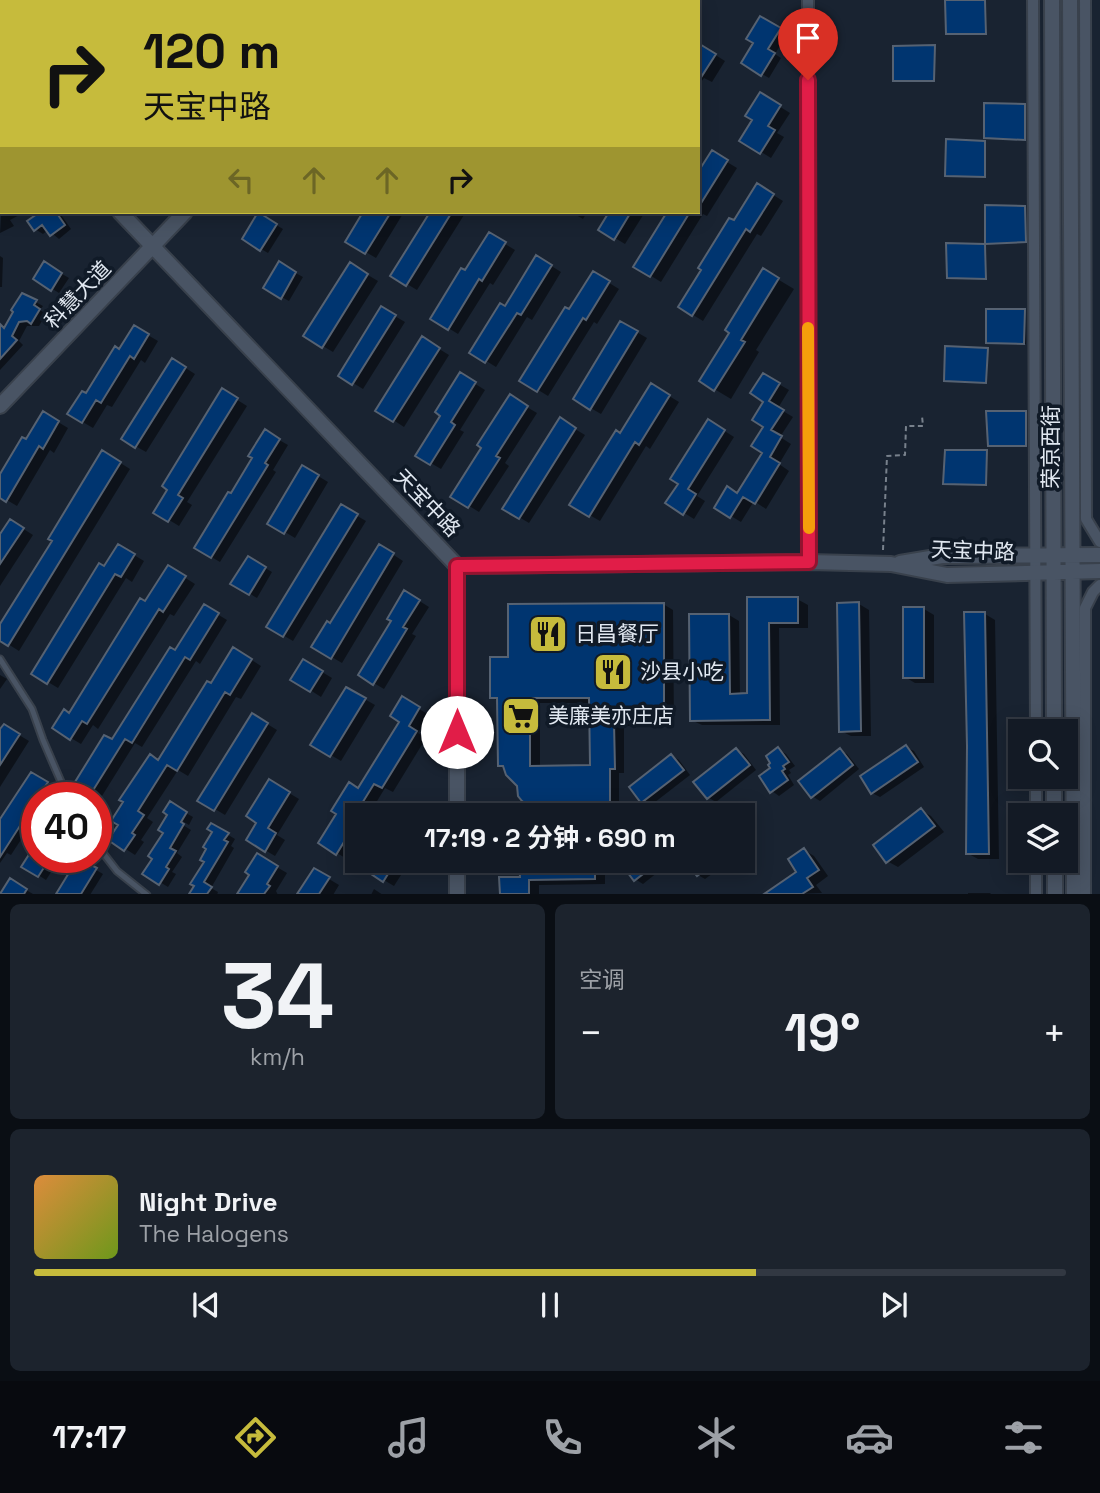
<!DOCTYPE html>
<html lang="zh">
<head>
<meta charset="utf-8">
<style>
  body { margin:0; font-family:"Space Grotesk","Noto Sans SC",sans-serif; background:#1c232d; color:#f1f3f6; height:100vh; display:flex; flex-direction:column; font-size:26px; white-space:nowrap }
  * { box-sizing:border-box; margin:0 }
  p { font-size:23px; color:#9da1a7 }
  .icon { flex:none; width:38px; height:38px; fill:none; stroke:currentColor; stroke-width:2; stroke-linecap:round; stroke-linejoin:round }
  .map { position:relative; height:894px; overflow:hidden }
  .panel { display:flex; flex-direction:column; gap:10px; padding:10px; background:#0a0e14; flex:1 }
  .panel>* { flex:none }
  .banner { position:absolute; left:0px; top:0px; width:700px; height:214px; box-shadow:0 4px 18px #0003,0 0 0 2px #323842; background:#c6bb3c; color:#111; overflow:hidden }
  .tools { position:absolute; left:1008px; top:719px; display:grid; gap:14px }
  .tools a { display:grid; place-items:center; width:70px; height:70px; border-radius:0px; background:#131a25; box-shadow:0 4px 18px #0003,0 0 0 2px #323842; font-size:35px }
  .speed { position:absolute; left:21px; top:782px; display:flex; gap:14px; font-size:35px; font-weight:700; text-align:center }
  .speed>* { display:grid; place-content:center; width:91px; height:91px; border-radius:50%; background:#131a25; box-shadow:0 4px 18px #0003,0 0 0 2px #323842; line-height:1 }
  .speed .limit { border:10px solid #d22; background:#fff; color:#111 }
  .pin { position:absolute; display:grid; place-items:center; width:60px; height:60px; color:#fff; margin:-72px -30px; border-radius:50% 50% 50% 0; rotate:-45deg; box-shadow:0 0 7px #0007 }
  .pin .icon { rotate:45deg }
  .me { position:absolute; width:77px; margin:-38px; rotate:0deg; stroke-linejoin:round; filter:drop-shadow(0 0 5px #0008) }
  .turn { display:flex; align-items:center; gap:24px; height:147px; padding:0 28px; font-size:32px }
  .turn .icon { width:91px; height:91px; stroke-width:2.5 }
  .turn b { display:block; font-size:49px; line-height:60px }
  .lanes { display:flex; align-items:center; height:66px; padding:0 28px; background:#0003; justify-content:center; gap:35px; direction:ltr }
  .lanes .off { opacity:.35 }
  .big { font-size:52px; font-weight:700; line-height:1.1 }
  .panel .widget { flex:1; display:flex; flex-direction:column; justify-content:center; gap:10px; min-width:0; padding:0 24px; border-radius:10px; background:#1c232d }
  .panel .dial { align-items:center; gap:0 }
  .dial b { font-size:91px; line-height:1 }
  .song { display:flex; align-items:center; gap:21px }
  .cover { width:84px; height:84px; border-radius:10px; background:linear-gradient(135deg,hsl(30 70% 55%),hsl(80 70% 35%)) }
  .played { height:7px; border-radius:4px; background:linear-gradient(90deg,#c6bb3c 70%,#323842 70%) }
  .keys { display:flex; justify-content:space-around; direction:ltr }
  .heat { display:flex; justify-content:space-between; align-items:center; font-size:38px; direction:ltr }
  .panel .tiles { flex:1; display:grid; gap:10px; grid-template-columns:1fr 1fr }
  .widget:last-child { grid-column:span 2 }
  .trip { position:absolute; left:345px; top:803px; width:410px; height:70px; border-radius:0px; background:#131a25; box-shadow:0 4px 18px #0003,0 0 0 2px #323842; font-weight:700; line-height:70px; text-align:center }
  .menu { display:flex; height:112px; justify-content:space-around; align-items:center; background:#080a0f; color:#9da1a7 }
  .menu .icon { width:49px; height:49px }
  .menu .on { color:#c6bb3c }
  .menu b { font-size:32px; color:#f1f3f6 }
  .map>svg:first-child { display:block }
</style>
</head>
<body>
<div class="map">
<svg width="1100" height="895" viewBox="0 0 1100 895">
  <rect width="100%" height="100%" fill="#192331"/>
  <path fill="#1b416f" d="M0,0h364l-362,2v64z"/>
  <path fill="#0007" fill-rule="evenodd" d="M947,0h39l1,34h-37z
    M761,18l26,16 -12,20 6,4 -12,20 -26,-15 13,-20z
    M698,44l27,17 -13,21 -8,-4 -6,8z
    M934,47l1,34 -40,-1z
    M761,95l29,18 -13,20 7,4 -13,21 -29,-18 13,-20z
    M1024,105l2,35 -38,-2z
    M0,136l2,2v31l-2,-1z
    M984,143l2,34 -38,-1z
    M712,153l25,15 -30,48 -4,-2 -42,68 -26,-16 34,-54h29v-36z
    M757,185l26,16 -22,35 -4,-2 -54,87 -23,-14z
    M2,201v11h23l-15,8 4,6 -14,7z
    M1025,208l2,34 -40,2z
    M43,212h16l12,17 -12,10 -11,-9 -5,4 -8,-5 -5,-7z
    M365,212h39l-28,46 -29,-17z
    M432,212h26l6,3 -47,75 -25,-15z
    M571,212h16l-4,7z
    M611,212h34l-20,32 -25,-15z
    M259,215l24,14 -15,24 -24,-14z
    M489,234l26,16 -22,35 -3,-2 -32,51 -26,-16 34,-46z
    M948,245h38l1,34 -38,-2z
    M0,256l3,2 -1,29h-2z
    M537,257l24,15 -29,48 -5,-3 -31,50 -24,-15 33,-44z
    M279,264l24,13 -14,24 -24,-13z
    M351,265l27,16 -45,71 -27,-16z
    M52,268l17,10 -10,15 -24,-15z
    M764,271l30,18 -38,61 3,2 -28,47 -30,-18 30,-49z
    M593,273l26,16 -22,35 -3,-2 -46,74 -26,-16z
    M23,295l20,11 -3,4 6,4 -7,12h-12l-8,15 4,4 -23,25v-41l5,1z
    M381,308l24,14 -42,67 -23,-14z
    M1025,311l1,33 -37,-1z
    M621,323l26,15 -46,76 -26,-15z
    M134,327l24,14 -13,22 -4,-3 -29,47 -5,-2 -14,23 -24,-14 17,-19z
    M423,339l26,16 -45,72 -26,-17z
    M988,350l-1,33 -40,-2z
    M173,360l22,14 -49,78 -23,-13z
    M461,375l24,15 -25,40 4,2 -23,37 -24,-14 25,-40z
    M763,375l26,15 -11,18 15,9 -13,20 11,7 -12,20 10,7 -23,38 -12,-8 -13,21 -25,-15 22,-12 27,-43z
    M651,385l28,17 -29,47 -4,-3 -46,75 -28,-16 49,-70z
    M223,391l24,15 -60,96 5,3 -13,21 -23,-14z
    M510,397l27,16 -32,50 4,3 -30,46 -26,-16 31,-49z
    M43,413l25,15 -14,25 -4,-3 -33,56 -17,-10v-19l27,-36z
    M1025,413l2,32h-36z
    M560,420l25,15 -56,88 -25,-15z
    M709,421l25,16 -37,59 8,5 -11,18 -26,-16 12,-20z
    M265,432l23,13 -15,25 3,2 -56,90 -24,-14 59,-90z
    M103,452l27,17 -111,182 -19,-12v-12l54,-86z
    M303,467l25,15 -33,56 -25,-15z
    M342,507l24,14 -73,120 -24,-14z
    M11,521l22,14 -33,51v-48z
    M119,546l25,15 -12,21 -6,-4 -68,110 -25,-15z
    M380,546l23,15 -61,102 -29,-17 18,-21z
    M248,558l24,14 -15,26 -24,-15z
    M168,567l27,17 -21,32 -4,-2 -72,115 -5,-4 -12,19 -27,-16 16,-13z
    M405,592l24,15 -17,27 4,2 -32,53 -24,-14 33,-54z
    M748,599h49l11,6v23h-29l1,97h-78l-11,-5 38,-105 10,6 1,74h9z
    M663,604l10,6 1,116h-50v47h-5v35l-81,1 -11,-6 -8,-17 -13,-18 -7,-3v-63l-7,-5 18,-38zM540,703h51v64h-51z
    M859,604l10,6 2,126h-20l-10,-5z
    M204,606l23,14 -27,44 -4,-3 -54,86 -7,-4 -33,53 -24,-15 34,-39 63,-90z
    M924,609l10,6v68h-19l-10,-6z
    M965,614h20l10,6 4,239h-21l-11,-6z
    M234,649l27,17 -20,33 -5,-2 -48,79 -10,-6 -31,48 6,4 -12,18 3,2 -9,13 -25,-16z
    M304,661l28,17 -11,19 -28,-18z
    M0,675l7,4 -7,10z
    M347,689l28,16 -34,56 -29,-17z
    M403,699l26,16 -11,18 8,5 -33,54 -8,-4 -17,28h-11v27l-10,16 -27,-16 39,-53 42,-69z
    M253,715l24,15 -52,85 -25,-15z
    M4,726l25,15 -29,46v-55z
    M906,747l8,4 10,16 -44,30 -8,-4z
    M778,749l8,5 9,12 -6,4 2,3 -3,2 6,10 -15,11 -7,-5 1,-27z
    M736,750l8,4 12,16 -40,32 -7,-4 -13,-16z
    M840,750l7,4 12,15 -39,32 -8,-5z
    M671,756l8,4 11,15 -40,31 -7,-5z
    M32,774l22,14 -7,10h-10v17l-26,40 -4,-2 -7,10v-40z
    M269,781l30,18 -22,36 8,5 -10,16 -27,-16 11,-18z
    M170,804l23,13 -4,8 -15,-9 -1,3 18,11 -14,23 5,4 -10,15 4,2 -8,13 -23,-14 20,-40z
    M921,810l10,6 13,16 -46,35 -11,-6z
    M212,825l23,14 -4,7 3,2 -23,40 7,4 -1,3h-26l16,-33 7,-31z
    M742,840l6,8 -6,4z
    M804,850l10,6 14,20 -12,9 6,8 -55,2 32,-23z
    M258,856l29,17 -11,18 2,4h-34l-3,-3 11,-18z
    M37,858h23l-14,22 -22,-14z
    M79,860l24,14 -13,21h-32z
    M373,861h37l-16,25 -27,-16z
    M521,861h84v23l-66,1v10h-38v-16h20z
    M623,861h49l-29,23 -8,-5z
    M688,861h42l-25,18 -7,-4z
    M314,870l25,15 -6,10h-28l-4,-3z
    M11,881l22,13 -31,1z
    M374,889l9,6h-12z
    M968,893h22l2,2h-24z"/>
  <path fill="#003570" stroke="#566272" stroke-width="2" fill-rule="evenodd" d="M945,0h40l1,34h-40z
    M760,16l21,12 -13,21 7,4 -14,23 -20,-13 12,-20 -7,-4z
    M698,43l18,11 -18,28z
    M935,45l-1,36h-41v-35z
    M760,92l21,13 -13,21 7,4 -15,24 -21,-13 13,-21 -7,-4z
    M984,103l41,1v36l-41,-2z
    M946,139l39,2v36l-40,-1z
    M712,150l16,10 -30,48v-36z
    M757,183l17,11 -24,38 -4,-3 -54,87 -14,-9 23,-37 -3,-2 31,-50 5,2z
    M985,205l40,1 1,36 -41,2z
    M40,212h16l9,13 -15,11 -8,-11 -8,6 -7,-10z
    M258,212l19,12 -17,27 -18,-12z
    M363,212h28l-26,42 -20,-12z
    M430,212h22l-46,74 -16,-10z
    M609,212h22l-17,28 -16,-10z
    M667,212h23l-40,65 -17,-10z
    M489,232l17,10 -24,39 -3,-2 -31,51 -18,-11 31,-51 4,2z
    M946,243l39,1 1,35 -39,-1z
    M536,255l16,10 -31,50 -4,-2 -32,50 -16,-10 31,-50 5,3z
    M44,261l18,12 -11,18 -18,-12z
    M279,261l17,11 -15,27 -18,-11z
    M350,262l18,12 -46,74 -19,-12z
    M763,268l16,10 -38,62 4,2 -31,49 -15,-10 30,-48 -4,-3z
    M593,271l17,10 -24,39 -3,-2 -46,74 -18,-11 46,-74 4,2z
    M22,293l15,7 -3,5 6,4 -9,15 -4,-3 -8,1 -7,14 5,4 -17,19v-35l4,4 9,-16 -2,-2z
    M381,306l15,9 -44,70 -14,-9z
    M986,309h39l-1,35 -38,-1z
    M620,321l18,10 -48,79 -17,-11z
    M134,325l15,9 -15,25 -4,-3 -29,47 -5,-3 -14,23 -15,-9 15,-23 4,2 29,-47 4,3z
    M422,336l18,12 -47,74 -18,-11z
    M945,346l43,2 -2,35 -42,-2z
    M172,358l14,9 -51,81 -14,-9z
    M460,372l16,10 -25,40 4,3 -25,40 -15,-9 25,-40 -5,-4z
    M763,373l17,10 -11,18 15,9 -13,20 11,6 -12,21 10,6 -25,41 -12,-7 -13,21 -16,-10 13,-22 10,7 25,-40 -11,-7 12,-19 -11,-7 11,-18 -13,-9z
    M651,383l19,12 -31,50 -4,-3 -46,75 -20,-12 47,-75 4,3z
    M222,388l16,10 -60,97 5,3 -15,24 -15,-9 14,-23 -5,-4z
    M510,394l18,12 -32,50 4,2 -32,50 -18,-11 31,-49 -4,-3z
    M43,411l16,10 -16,28 -4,-3 -33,56 -6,-4v-24l22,-37 4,2z
    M986,411h40v35h-38z
    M560,417l16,11 -57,91 -17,-10z
    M708,419l17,11 -37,59 8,5 -13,21 -18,-12 13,-19 -8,-5z
    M265,429l15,10 -15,24 3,2 -57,93 -17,-10 34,-56 3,1 21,-35 -4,-2z
    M102,450l19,12 -113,184 -8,-5v-17l52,-83 -4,-2z
    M945,450h42l-1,35 -43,-1z
    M302,465l17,10 -35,59 -17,-10z
    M341,504l17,10 -75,123 -17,-10z
    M10,519l14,9 -24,36v-30z
    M118,544l17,10 -14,23 -6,-3 -68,110 -16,-10 68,-111 5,3z
    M379,544l15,9 -63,106 -20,-12 16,-26 3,2z
    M248,556l18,11 -17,28 -19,-11z
    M168,565l18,11 -23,36 -4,-3 -72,115 -5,-3 -12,19 -18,-12 12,-19 5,4 71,-115 5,3z
    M404,590l16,10 -17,27 4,2 -34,56 -15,-10 33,-54 -4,-2z
    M747,597h51v26h-29l1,97 -80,1 -1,-107h40l1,80 17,-1z
    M859,602l2,129 -22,1 -2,-129z
    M664,603v118l-50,1 1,47h-5v34l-84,1 -4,-3 -4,-5 -1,-10 -11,-11 -3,-9h-5l-1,-68h-7v-41h18v-53zM530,698h59l1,67 -60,1z
    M204,604l15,9 -29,47 -5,-3 -53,86 -7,-4 -33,53 -17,-10 29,-47 8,4 58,-92 5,3z
    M903,607h21v71h-21z
    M964,612h21l4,242h-23l1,-108z
    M233,647l19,12 -22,36 -5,-3 -48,79 -10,-6 -29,46 6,4 -12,18 3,2 -11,16 -16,-11 10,-15 -7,-4 12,-19 -4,-2 31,-46 8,6 49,-79 4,2z
    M303,659l20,12 -13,21 -20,-12z
    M346,687l20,11 -36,59 -20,-12z
    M402,696l18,11 -11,19 8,5 -35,57 -8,-4 -23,37 4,3 -19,31 -18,-12 18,-29 -5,-3 18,-29 9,6 41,-66 -9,-6z
    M252,713l16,10 -54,88 -17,-10z
    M4,724l16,10 -20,31v-36z
    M906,745l12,17 -47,32 -11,-18z
    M778,747l11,15 -6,4 2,3 -3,2 6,9 -18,13 -11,-17 11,-8 -2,-3 2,-2 -4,-7z
    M736,748l14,17 -43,34 -14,-17z
    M840,748l13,17 -42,33 -13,-17z
    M671,754l13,16 -43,33 -12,-16z
    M31,772l17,10 -48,75v-38z
    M269,779l21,13 -22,36 8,5 -11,19 -19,-12 10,-17 -10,-7z
    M170,801l17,11 -6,10 3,2 -14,24 6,3 -10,16 3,2 -10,16 -17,-11 10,-15 -4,-3 15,-23 -5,-3 9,-15 -4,-3z
    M921,808l14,18 -49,37 -13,-18z
    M211,823l18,10 -5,7 4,2 -24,40 8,5 -5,7h-18l5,-8 -4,-2 14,-22 -4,-2 6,-11 -3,-2 9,-15 -5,-3z
    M37,842v16h13l-12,19 -17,-10z
    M804,848l15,22 -12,8 6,9 -11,7h-38l32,-22 -8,-13z
    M257,853l21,13 -11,18 3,2 -6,8h-27l12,-19 -4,-3z
    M78,858l19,10 -16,26h-25z
    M371,861h25l-13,21 -18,-12z
    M519,861h76v18l-66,1v14h-29l-1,-17h21z
    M619,861h41l-26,20z
    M685,861h32l-20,15z
    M314,868l16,9 -11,17h-22z
    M10,878l17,11 -3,5h-24z"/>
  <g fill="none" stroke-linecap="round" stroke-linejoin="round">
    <g stroke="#39414c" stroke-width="9">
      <path id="lane" d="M0,659l32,50 11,31 25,58
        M96,844l21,27 30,24"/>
    </g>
    <g stroke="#39414c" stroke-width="14">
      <path id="street" d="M24,0l5,2
        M808,0l1,562
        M1033,0l3,732
        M1085,0l1,519 14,23
        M307,2l1,-2
        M0,7h2
        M1036,816v-39
        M1036,895v-34
        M1085,895v-287l8,-16 7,-7"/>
    </g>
    <g stroke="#39414c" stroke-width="18">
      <path id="secondary" d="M1052,0l2,732
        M1070,0l4,895
        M384,2l2,-2
        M0,87l2,2
        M120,212l337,354 352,-4 82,2 56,11 153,-4
        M0,406l185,-194
        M900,563l42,-7 158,-1
        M457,566v250
        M1054,777v39
        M457,861v34
        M1055,861v34"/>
    </g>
    <path stroke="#78818c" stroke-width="2" stroke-dasharray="5 3.5" stroke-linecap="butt" d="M40,0v2
      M194,0l1,2
      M105,2v-2
      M136,2l1,-2
      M883,550l4,-94 18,-1 1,-29h17l-1,-10"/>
    <use href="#lane" stroke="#495464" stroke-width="5"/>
    <use href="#street" stroke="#495464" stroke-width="10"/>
    <use href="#secondary" stroke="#495464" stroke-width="14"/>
  </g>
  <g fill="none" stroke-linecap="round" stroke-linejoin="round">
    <g stroke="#92132f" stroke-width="18">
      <path id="route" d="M457,732v-166l352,-4 -1,-482"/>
    </g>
    <use href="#route" stroke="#e11d48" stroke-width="12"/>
    <path stroke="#f59e0b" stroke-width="12" d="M808,328l1,200"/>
  </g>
  <defs>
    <g id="restaurant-square" transform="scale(2.0125)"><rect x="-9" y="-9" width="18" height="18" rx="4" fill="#c6bb3c" stroke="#101a27"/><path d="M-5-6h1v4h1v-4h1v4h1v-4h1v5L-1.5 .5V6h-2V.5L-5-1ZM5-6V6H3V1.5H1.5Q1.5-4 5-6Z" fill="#111"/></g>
    <g id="supermarket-square" transform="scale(2.0125)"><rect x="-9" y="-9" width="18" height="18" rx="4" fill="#c6bb3c" stroke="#101a27"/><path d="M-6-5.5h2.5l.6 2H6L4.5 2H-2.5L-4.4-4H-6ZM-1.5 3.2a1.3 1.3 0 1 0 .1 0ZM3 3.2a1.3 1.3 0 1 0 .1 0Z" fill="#111"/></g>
  </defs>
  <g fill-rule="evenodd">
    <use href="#restaurant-square" x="548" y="634"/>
    <use href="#restaurant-square" x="613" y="672"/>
    <use href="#supermarket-square" x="521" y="716"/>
  </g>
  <g text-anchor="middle" stroke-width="7" stroke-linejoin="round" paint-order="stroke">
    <g font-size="21" fill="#e1e8f1" stroke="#101a27">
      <text transform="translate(78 295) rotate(-46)" y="7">科慧大道</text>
      <text transform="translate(1051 447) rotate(-90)" y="7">荣京西街</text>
      <text transform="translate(427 503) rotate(46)" y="7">天宝中路</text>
      <text transform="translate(973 551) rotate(2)" y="7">天宝中路</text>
    </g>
    <g font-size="21" fill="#e1e8f1" stroke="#101a27" text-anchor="start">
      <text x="575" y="641">日昌餐厅</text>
      <text x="640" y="679">沙县小吃</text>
      <text x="548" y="723">美廉美亦庄店</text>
    </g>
  </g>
</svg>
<div class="tools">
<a><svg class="icon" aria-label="search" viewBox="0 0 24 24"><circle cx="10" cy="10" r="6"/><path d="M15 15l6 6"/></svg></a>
<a><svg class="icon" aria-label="layers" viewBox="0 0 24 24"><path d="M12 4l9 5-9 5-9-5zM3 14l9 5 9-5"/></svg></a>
</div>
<div class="speed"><div class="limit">40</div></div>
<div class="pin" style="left:808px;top:80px;background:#d93025"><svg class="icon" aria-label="arrive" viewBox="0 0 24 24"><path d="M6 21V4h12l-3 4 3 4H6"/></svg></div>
<svg class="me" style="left:457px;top:732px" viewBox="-20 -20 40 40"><circle r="19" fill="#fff"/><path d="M0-13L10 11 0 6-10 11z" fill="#e11d48"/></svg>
<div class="trip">17:19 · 2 分钟 · 690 m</div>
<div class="banner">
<div class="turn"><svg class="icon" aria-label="right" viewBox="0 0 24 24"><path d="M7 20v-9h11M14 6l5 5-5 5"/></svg><div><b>120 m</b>天宝中路</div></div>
<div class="lanes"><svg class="icon off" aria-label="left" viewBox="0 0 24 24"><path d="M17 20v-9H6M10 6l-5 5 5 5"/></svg><svg class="icon off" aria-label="ahead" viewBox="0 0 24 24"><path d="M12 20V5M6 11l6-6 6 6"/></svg><svg class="icon off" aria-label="ahead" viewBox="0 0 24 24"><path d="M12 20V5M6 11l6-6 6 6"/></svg><svg class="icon" aria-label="right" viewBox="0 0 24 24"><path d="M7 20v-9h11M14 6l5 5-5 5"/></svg></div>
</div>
</div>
<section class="panel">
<div class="tiles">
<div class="widget dial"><b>34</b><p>km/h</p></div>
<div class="widget"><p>空调</p>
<div class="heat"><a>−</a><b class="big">19°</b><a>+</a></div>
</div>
<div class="widget">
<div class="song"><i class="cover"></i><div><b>Night Drive</b><p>The Halogens</p></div></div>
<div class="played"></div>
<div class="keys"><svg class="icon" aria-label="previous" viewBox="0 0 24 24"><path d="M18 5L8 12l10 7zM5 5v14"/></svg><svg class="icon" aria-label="pause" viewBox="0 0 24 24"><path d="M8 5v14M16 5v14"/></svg><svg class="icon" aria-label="next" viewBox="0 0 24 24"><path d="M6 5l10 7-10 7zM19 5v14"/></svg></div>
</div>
</div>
</section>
<nav class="menu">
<b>17:17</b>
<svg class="icon on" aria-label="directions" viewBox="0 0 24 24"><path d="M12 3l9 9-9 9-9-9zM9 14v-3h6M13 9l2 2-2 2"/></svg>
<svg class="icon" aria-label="music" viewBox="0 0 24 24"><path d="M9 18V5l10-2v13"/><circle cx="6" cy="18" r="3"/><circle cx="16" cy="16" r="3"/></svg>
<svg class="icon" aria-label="phone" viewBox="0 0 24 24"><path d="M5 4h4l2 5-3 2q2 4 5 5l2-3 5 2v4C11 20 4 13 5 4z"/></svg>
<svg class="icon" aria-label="climate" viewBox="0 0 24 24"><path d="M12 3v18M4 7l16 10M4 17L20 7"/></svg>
<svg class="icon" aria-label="car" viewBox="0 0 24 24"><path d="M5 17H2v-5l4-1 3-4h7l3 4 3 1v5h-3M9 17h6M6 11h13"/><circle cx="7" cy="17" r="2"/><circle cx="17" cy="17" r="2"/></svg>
<svg class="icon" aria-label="filters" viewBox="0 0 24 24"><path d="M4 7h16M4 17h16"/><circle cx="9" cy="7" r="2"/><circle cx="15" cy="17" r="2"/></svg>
</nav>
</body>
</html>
